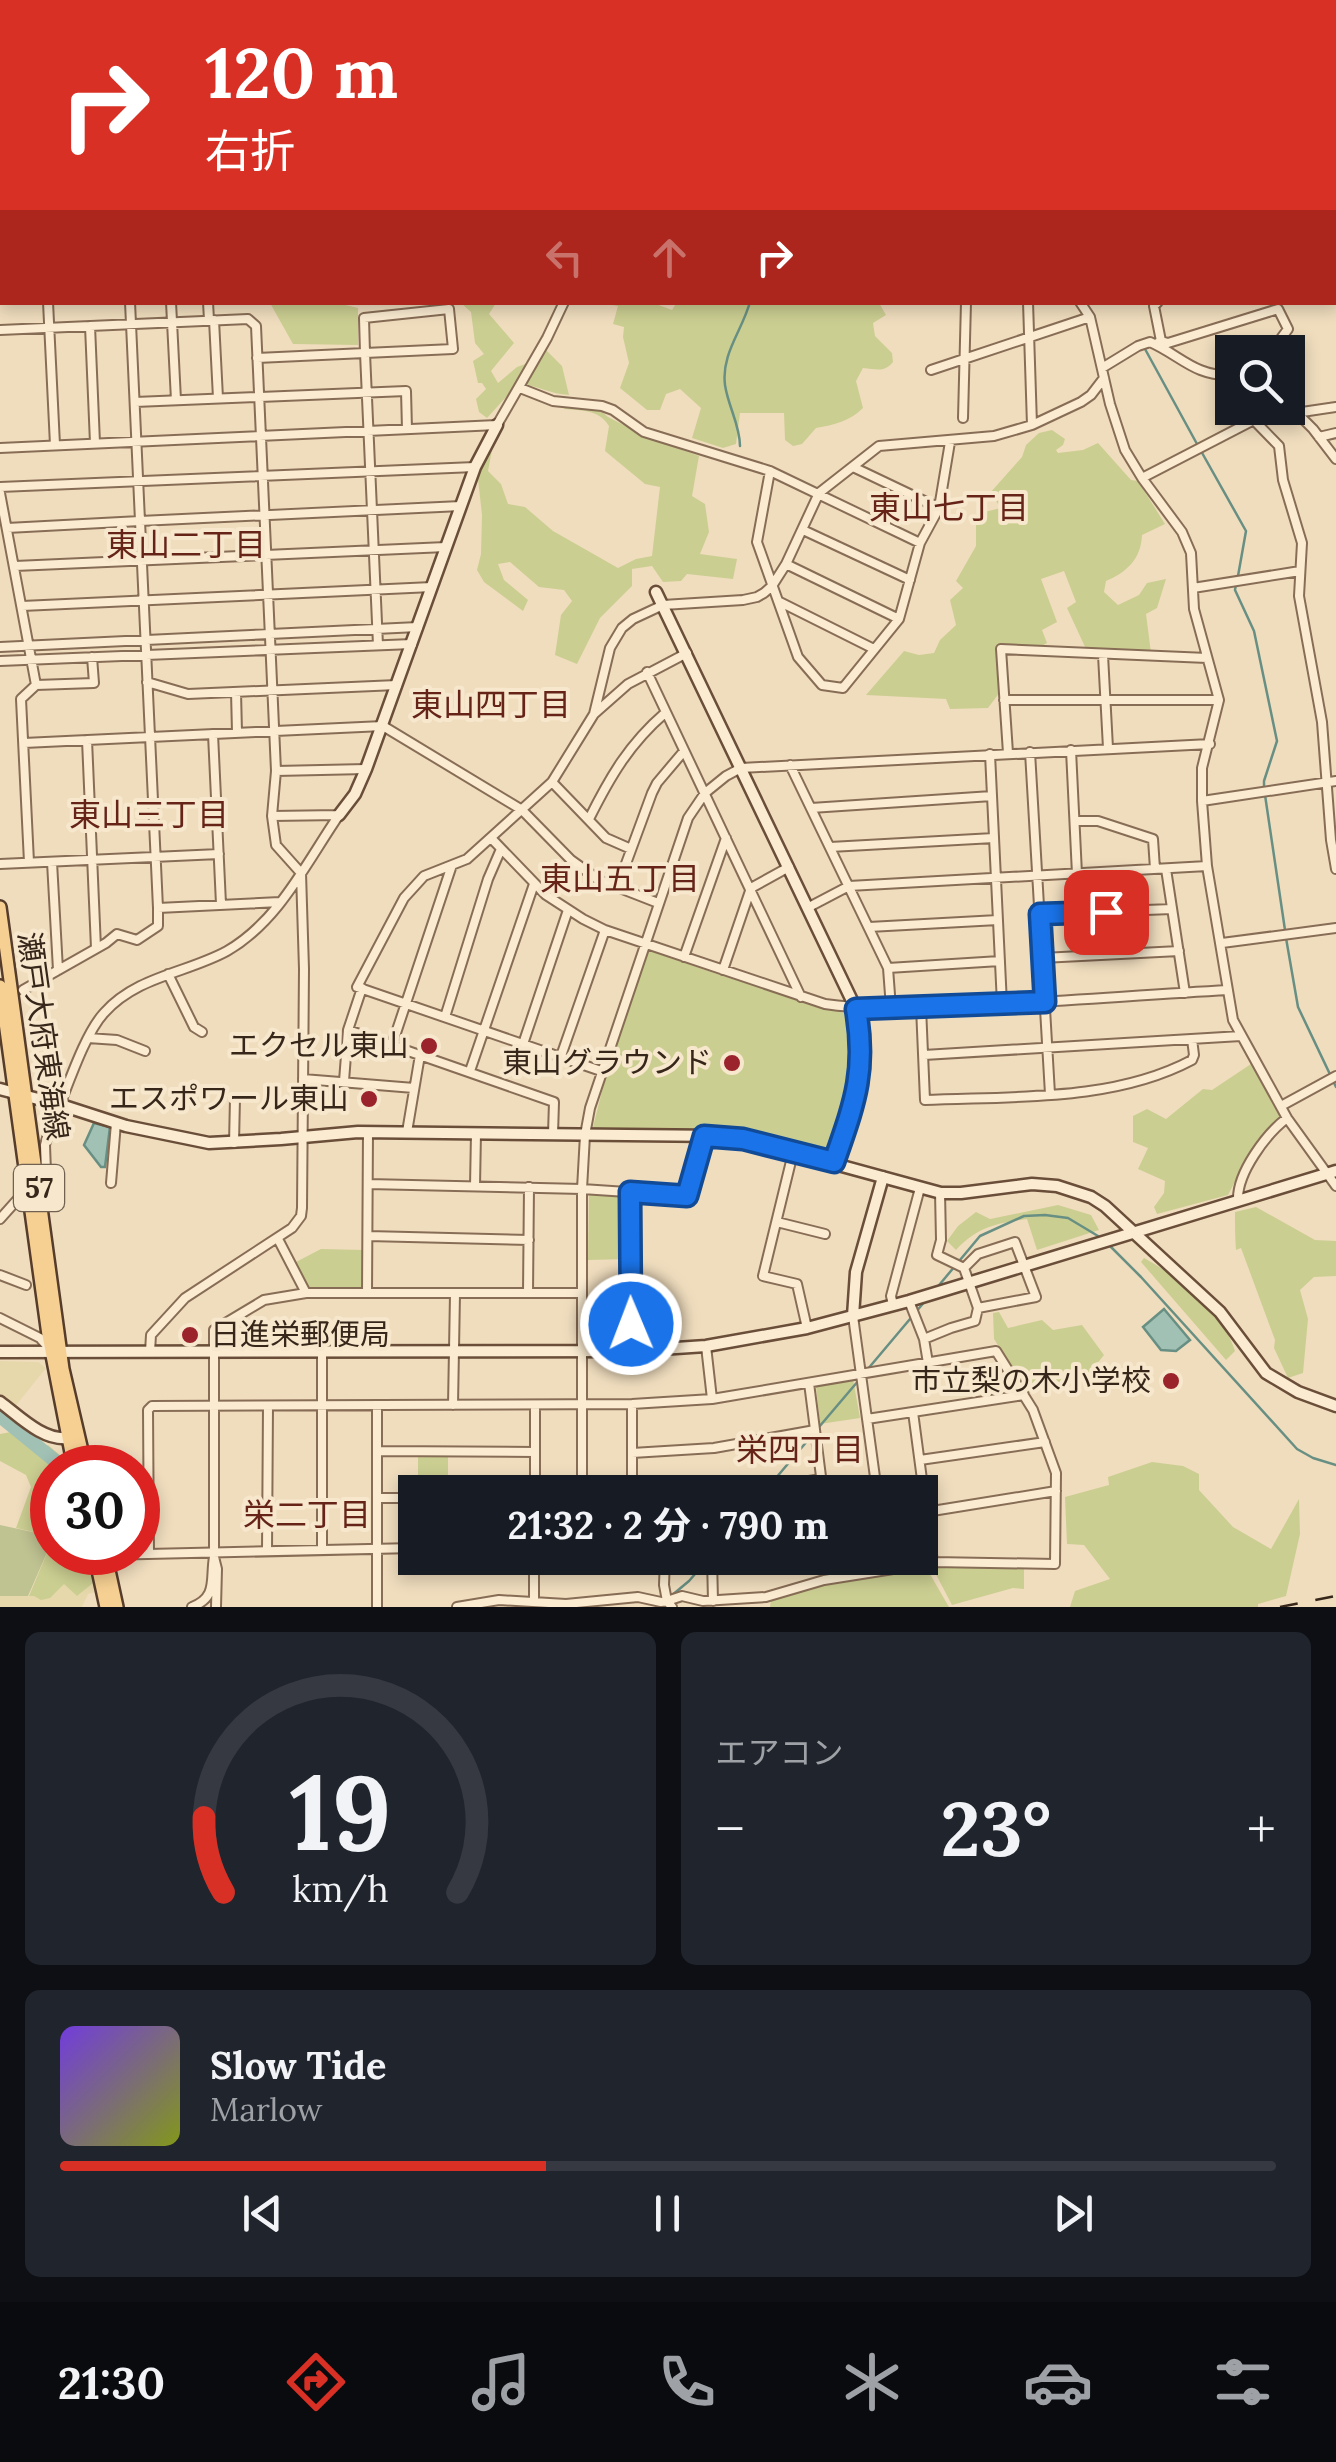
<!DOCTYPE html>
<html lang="ja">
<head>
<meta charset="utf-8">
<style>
  body { margin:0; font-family:Lora,"Noto Sans JP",serif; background:#20242c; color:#f1f3f6; height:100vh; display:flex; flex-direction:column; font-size:38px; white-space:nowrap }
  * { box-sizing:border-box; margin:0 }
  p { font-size:32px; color:#9ea1a6 }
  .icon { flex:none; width:55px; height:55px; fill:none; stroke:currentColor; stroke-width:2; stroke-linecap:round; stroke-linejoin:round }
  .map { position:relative; height:1607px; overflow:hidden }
  .panel { display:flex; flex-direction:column; gap:25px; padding:25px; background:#0d0f14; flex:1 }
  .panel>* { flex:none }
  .top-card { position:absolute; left:0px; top:0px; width:1338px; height:305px; box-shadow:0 5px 15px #0003; background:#d93025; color:#fff; overflow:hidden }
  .buttons { position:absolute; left:1215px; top:335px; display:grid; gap:20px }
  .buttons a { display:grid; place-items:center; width:90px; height:90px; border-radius:0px; background:#171b24; box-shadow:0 5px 15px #0003; font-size:50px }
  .speed { position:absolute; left:30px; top:1445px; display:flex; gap:20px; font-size:50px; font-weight:700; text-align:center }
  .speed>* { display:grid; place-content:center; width:130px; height:130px; border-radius:50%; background:#171b24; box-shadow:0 5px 15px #0003; line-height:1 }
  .speed .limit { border:15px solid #d22; background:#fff; color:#111 }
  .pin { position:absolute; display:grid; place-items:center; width:85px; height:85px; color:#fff; margin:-42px; border-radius:20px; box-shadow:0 5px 15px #0006 }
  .me { position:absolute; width:110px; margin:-55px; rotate:359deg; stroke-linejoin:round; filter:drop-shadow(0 0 8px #0008) }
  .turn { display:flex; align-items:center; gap:35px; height:210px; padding:0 40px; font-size:45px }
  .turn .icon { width:130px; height:130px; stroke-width:2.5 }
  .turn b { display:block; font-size:70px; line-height:85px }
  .lanes { display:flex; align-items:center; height:95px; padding:0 40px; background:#0003; justify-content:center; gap:50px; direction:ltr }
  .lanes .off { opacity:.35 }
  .big { font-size:75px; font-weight:700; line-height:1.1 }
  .panel .tile { flex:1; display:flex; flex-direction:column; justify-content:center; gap:15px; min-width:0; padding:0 35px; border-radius:15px; background:#20242c }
  .panel .dial { align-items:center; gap:0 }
  .dial svg { height:260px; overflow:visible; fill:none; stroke:#363941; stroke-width:7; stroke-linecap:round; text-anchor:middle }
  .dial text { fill:#f1f3f6; stroke:none }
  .song { display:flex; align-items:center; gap:30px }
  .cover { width:120px; height:120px; border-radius:15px; background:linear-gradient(135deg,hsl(260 70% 55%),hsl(70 70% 35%)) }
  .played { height:10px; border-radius:5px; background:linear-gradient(90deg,#d93025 40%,#363941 40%) }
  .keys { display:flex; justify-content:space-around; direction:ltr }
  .heat { display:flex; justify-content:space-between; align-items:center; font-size:55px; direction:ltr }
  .panel .tiles { flex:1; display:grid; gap:25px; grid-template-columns:1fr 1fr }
  .tile:last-child { grid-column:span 2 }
  .trip { position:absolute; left:398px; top:1475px; width:540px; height:100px; border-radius:0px; background:#171b24; box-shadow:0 5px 15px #0003; font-weight:700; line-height:100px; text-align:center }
  .dock { display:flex; height:160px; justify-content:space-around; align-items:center; background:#090b0e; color:#9ea1a6 }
  .dock .icon { width:70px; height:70px }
  .dock .active { color:#d93025 }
  .dock b { font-size:45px; color:#f1f3f6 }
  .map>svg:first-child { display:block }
</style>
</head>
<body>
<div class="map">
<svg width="1336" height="1607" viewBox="0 0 1336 1607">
  <rect width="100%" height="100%" fill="#f0ddbe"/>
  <path fill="#e6d8ab" d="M0,1361l38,1 8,6 -33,41 -13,-10z
    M64,1583l18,8 11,-8 2,9 -7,2 -6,13h-82v-11h34z"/>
  <path fill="#cbce91" d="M677,302l202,1 7,12 -13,8 2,13 17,17 1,9c-9,11 -17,7 -30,6l-7,13 7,27c-13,13 -29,17 -47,20l-14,16 -9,2 -8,-6 -1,-27h-44l-4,31 -13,4 -31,-10 9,-30 -21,-19 -14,5 -6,16h-13l-27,-22 9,-25 -6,-26 1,-10 -11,-3 5,-18 -15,-3h50l19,7z
    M270,303h67l21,5v37l-65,-1z
    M461,303h35l-7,11 25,29 -23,28 7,12 19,-16 11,-4 8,4 9,-18 17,17 7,29c-18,-1 -32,-9 -50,-12l-32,35 -8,-6 -3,-13 10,-10 -4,-6h-4l-5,-22 11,-7 -9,-11 -4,-31z
    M565,406l34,3 9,8 39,20 52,19 -7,40 13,8 4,28 -9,22 37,5 -4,20 -46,-5 -6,7 -18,1 -11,-16 -20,3v17l-32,32 -23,46 -22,-9 6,-40 11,-14 -8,-11 -25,-3 -29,-25 -12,2 6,16 24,20 -5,11 -39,-29 -7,-12 4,-16 1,-39 -4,-36 3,-14 9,-20 2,5 -4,21 13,13 7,20 17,3 28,24 65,37 18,-9 16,-3 8,-69 -15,-3 -40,-33 4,-25c-11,-17 -26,-15 -45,-17z
    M1052,430l13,9 -2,6 -7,5 2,3 25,-3 15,-7 33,37 7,1 27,43 -23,11c-1,24 -15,37 -36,46l-2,11 14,13 21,-10 8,-12 19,-4 -9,29 -11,6 5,39 -65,-4 -19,-41 9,-6 -12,-31 -23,8 16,43 -15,8 5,13 -9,5 -40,-1 2,45 -12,16 -38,1 -4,-10 -80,-4 38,-44 15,4 15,-2 6,-13 16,-15 -6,-25 13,-12 -7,-7 20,-35v-32l25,-6 -11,-15 32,-36 4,-12 13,-12z
    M651,951l66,23 133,41 4,40 -3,30 -24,76 -76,-28 -155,-4 -3,-2 14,-56 41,-118z
    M1251,1064l31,55c-27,18 -39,49 -54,76l-71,19 -3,-7 10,-14 1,-12 -27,-12 10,-21 -15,-6v-26l14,-7 19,10 37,-30 9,1z
    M592,1193l31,1 4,4v61l-39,1 1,-66z
    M1058,1205l33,10 8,15 -62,20 -10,-31c-30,4 -50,8 -71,31l-9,-9 11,-15 18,-14 14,7z
    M1256,1207l59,33 21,1v35l-22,1 -14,13 8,29 -5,54 -15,5 -14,-30 1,-8 -34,-92 -5,2c-1,-12 -1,-25 -1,-38z
    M321,1249l43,1 -2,40 -53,-2 -13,-26z
    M1144,1258c36,20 79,53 91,93l-9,9 -85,-98z
    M999,1312l9,16 34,-8 11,10 29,-5 22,30 -16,20 -60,18 -34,-54 -1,-26z
    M853,1379l7,39 -40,6 -4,-38z
    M13,1429l45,37 3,-4 -17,-14 4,-3 14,12 4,10 -14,1v63l-12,-3 -2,5 -22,-5 15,-41 -5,-12 -26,-14v-27l11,-2z
    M418,1455h30v37h-30z
    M1152,1462l31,4 16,8v16l34,37 38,22 28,-50 1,35 -14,62 -28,8v3h-188l5,-16 35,-12 -26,-34 -17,-1 -2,-47 44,-12 -1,-8z
    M52,1541v11l34,1 7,30 -16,13 -13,-12 -14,14 -9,2 -7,-4h-5z
    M931,1565l93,1v23l-11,-1 -61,17z
    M927,1569l22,38h-179l1,-7 50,-14z"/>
  <path fill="#bfc291" d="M0,1525l37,8 3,-5 12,3v10l-24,55h-28z"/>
  <path fill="#a1c1b5" stroke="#688f83" stroke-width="2.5" d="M94,1123l16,4 -5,40h-4l-17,-22z
    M1164,1309l26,31 -14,11 -15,-1 -18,-23z"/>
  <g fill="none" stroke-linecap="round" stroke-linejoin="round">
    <path stroke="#688f83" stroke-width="2.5" d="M1145,349l52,95
      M740,446c0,-21 -12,-40 -15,-61 -4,-31 17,-54 25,-83
      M1201,451l45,80 -8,45
      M1236,584l-1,6 19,41 23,110 -13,40v6
      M1265,795l20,135
      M1286,938l12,69 38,80
      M1110,1246l31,31 156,172 16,9 23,7
      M935,1290l45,-54 44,-20 21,-1 23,3 30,18
      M867,1370l59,-70
      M819,1427l40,-47
      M770,1485l44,-52
      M671,1596l18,-15 19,-22"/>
    <path stroke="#a1c1b5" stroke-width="14" d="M544,0v2
      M1335,171h1
      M0,1416l59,48"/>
    <g stroke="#886d56" stroke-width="12">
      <path id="street" d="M107,0v2
        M525,0l1,2
        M559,0l1,2
        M934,0v2
        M1217,0v2
        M823,2l1,-2
        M0,80h2
        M1335,88h1
        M0,120h2
        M0,161h2
        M0,200h2
        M0,244l2,-1
        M0,286h2
        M48,302l7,143
        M130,302l10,219 321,-15
        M171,302l5,98
        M208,302l1,18
        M1028,302l4,123
        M1080,302l10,15 20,87 15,46 17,28 40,54 9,21 3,56 25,91 -17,68v33l5,65 26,154 54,98 49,68
        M1158,302l-4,4 7,35
        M449,309l4,40 -88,4 -1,-35z
        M214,320l4,78
        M90,326l5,117
        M0,330l248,-11 8,7 20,445 -4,45 4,29 25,28 3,96 -2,239 -1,8 -9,12 -107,70 -34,37 -1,17
        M1156,344l5,-3 7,2 110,-34 10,20 -17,23
        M257,358l108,-5 13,292
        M1102,368l36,-22 12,-4c30,13 45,35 82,33
        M931,370l159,-53
        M1223,376l9,20
        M520,388l33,13 49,5 11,4 31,22 126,39 150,72
        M135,402l271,-11 1,38
        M1288,404l25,25 23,30
        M1242,408l37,38 4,34 19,63 -3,53 23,126 9,118 5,29
        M1298,415l4,-3 34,-5
        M963,418l3,-116
        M1319,437l17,-4
        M0,448l497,-23 50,-87 17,-36
        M853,467l86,41
        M770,471l-13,71 41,115 24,28 21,3 56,-69 21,-76 19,-35 11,-66
        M1142,478l112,-58
        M0,487l475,-20
        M0,493l36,192
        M7,528l133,-7 18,387v18l-21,14 -20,-6 -11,9 -83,47
        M803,530l107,50
        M786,564l113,55
        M15,566l431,-19
        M1193,588l107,-17
        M780,602l94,47
        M22,606l410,-19
        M0,647l418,-20
        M1103,655l5,93
        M0,661l412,-17
        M647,672l154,325
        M147,682l41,12 209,-9
        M236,692l1,40
        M1004,700h215
        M594,714l16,-66 12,-20 11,-9 30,-14 80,-5 14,-3 7,-4 8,-7 14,-22 33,-71 60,-47 115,-10 38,-11 49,-23 10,-7 13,-17
        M213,734l8,170
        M87,740l9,208
        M24,743l359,-17 139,84 49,50 28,20 59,23
        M1071,750l6,124
        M1030,752l20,342
        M1008,753l-7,-104 206,9
        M990,754l12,250
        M790,765l98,203 3,40
        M276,771l90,-2
        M552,782l54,56 25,11
        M1202,801l134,-20
        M811,808l181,-12
        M272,816l67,-1
        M589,819c21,-42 40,-75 76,-106
        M1075,821h23l55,18 2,30
        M491,838l55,57 37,24 22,11 220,74c47,7 93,3 139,2 88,-4 176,-11 264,-16
        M830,847l164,-9
        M29,862l-8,-163 15,-14 58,-2 -2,-26
        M52,862l6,108
        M0,864l219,-10
        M1166,869l19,124
        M617,888l35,-95 5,-10 27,-32
        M809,907l40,-21 358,-20
        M158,908l122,-6
        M1040,914l132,-5
        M869,927l129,-7
        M1222,943l114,-15
        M684,957l42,-119
        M1042,958l137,-7
        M888,968l112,-7
        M723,970l28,-82 38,-21
        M168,974l26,53 8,5
        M921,1007l4,93c88,-4 188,2 267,-40l2,-5 -2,-16
        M445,1017l43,-138 13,-30
        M348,1030l206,72 -1,32
        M88,1038l29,2 28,11
        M523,1044l45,-134
        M392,1045l60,-180
        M924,1055l317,-19
        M561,1056l44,-126
        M470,1071l64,-187
        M601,1071l-244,-84 47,-89 20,-22 43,-17 85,-77 42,-68 34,-30 59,-31
        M303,1079l111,9
        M344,1081l4,-51 14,-42
        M1281,1106l55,-30
        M407,1132l13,-77
        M234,1143l1,-45
        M793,1153l-30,123 34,8 10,44
        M43,1175l3,-3 -1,-27 4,-14c15,-32 33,-94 55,-118 33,-37 83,-40 123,-62 52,-30 79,-88 112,-136
        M111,1183l5,-60
        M368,1184l214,5 105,7 16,-60
        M475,1186l1,-53
        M631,1192v159
        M940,1192l1,48 -4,15 27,13
        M1238,1200c-1,-27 28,-66 49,-82
        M0,1219l17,-19
        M777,1222l48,12
        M368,1236l161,4
        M278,1239l28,54
        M0,1275l26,10
        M367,1293l1,-161
        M528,1293l1,-106
        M909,1301l15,38 4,24
        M893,1305l-2,-9 29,-108
        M853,1316l24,176
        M0,1318l40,20 8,9
        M924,1339l27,-11 24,-7 3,-13 -14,-40 14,-14 37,-12 21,55 -58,11
        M706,1346l6,53
        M322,1353v196
        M809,1383l14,109
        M632,1404v88
        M453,1405l2,-111
        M535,1405v87
        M377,1407v200
        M913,1412l20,150
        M867,1419l157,-24
        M377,1451l158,1
        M632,1453l82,-5 101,-18
        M920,1460l125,-18
        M582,1492v-303l3,-54 5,-27 98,-290 17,-25 21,-17 15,-8 469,-24
        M737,1492l85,-13
        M377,1498h38
        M926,1512l130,-21
        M267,1551l1,-145
        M149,1553l-1,-143 4,-4 480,-2 80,-5 284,-48 37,59 23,63 -1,91 -122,-2 -46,8 -2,-12
        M104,1555l311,-7
        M214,1557v-227l50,-30 42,-7h275
        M665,1558l-1,27 3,16 15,-5 21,5 63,-4 58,-17 63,-10
        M712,1558l1,43
        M534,1602v-44
        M192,1607c26,-10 18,-28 22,-50l3,12 -1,38
        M457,1607l42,-7 67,4 72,-7 23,5 6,-1 5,6"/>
    </g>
    <g stroke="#6a4e39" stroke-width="15">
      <path id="secondary" d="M656,592l200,417c10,64 -1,94 -22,153
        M339,815l16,-21 11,-25 109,-302 22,-42
        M0,1089l61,16 65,21 83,17 72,-4 77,-7 364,4 21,3 198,54h20l71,-9 25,2 34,11 14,9 115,106 46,61 32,19 38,14
        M853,1316l3,-44 27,-95
        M0,1352l631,-1 75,-5 101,-18 102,-27 427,-130
        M0,1402c19,14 43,39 68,36"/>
    </g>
    <g stroke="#563c2b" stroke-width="16">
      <path id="primary" d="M885,0l10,2
        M283,2l57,-2
        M1187,2l18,-2
        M0,12h2
        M0,907l63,462 23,99
        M0,986l48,349 26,133
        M94,1552l12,55
        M105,1552l12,55"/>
    </g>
    <use href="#street" stroke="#faebd1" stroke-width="8"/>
    <use href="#secondary" stroke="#faebd1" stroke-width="10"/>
    <use href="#primary" stroke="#f6d093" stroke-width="11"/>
    <path stroke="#37271b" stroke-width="2.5" stroke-dasharray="18 18" stroke-linecap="butt" d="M1280,1607l56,-11"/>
  </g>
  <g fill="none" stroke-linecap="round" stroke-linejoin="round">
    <g stroke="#114b97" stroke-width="25">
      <path id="route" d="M631,1324l-1,-132 57,4 17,-60 39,3 91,23c20,-58 33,-90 22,-153l189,-7 -5,-88 66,-2"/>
    </g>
    <use href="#route" stroke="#1a73e8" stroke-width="18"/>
  </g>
  <g fill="#9a232c" stroke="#f7e8cd" stroke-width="4">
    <circle cx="429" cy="1046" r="10"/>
    <circle cx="732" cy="1063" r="10"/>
    <circle cx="369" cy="1099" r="10"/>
    <circle cx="190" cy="1335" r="10"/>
    <circle cx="1171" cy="1381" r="10"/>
  </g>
  <g text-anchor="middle" stroke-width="8" stroke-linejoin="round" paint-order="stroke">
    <rect fill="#f7e8cd" stroke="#716150" stroke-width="2.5" x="14" y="1165" width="50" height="46" rx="8"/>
    <g font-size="28" font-weight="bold" fill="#37271b">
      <text x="39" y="1198">57</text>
    </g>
    <g font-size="30" fill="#37271b" stroke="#f7e8cd">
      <text transform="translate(43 1036) rotate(82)" y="10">瀬戸大府東海線</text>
    </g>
    <g font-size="30" fill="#37271b" stroke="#f7e8cd" text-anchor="end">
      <text x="409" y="1056">エクセル東山</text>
      <text x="712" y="1073">東山グラウンド</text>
      <text x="349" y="1109">エスポワール東山</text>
      <text x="210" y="1345" text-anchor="start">日進栄郵便局</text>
      <text x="1151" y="1391">市立梨の木小学校</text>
    </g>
    <g font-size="32" fill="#662419" stroke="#f7e8cd">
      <text x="949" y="519">東山七丁目</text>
      <text x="186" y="556">東山二丁目</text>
      <text x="491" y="716">東山四丁目</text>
      <text x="149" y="826">東山三丁目</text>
      <text x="620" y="890">東山五丁目</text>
      <text x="800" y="1461">栄四丁目</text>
      <text x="307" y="1526">栄二丁目</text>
    </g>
  </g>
</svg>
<div class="buttons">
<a><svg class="icon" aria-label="search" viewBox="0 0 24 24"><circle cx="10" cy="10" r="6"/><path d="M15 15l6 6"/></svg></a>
</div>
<div class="speed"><div class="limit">30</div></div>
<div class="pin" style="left:1106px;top:912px;background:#d93025"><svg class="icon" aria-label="arrive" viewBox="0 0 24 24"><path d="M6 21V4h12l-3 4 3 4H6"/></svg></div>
<svg class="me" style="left:631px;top:1324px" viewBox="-20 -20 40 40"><circle r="17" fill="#1a73e8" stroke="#fff" stroke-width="3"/><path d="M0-11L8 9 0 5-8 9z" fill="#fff"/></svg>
<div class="trip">21:32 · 2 分 · 790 m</div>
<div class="top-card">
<div class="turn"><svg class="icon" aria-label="right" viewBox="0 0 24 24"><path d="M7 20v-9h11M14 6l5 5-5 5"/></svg><div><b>120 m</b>右折</div></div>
<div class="lanes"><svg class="icon off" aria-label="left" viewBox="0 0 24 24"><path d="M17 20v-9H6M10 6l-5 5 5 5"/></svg><svg class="icon off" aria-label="ahead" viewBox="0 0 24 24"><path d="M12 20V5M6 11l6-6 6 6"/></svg><svg class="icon" aria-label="right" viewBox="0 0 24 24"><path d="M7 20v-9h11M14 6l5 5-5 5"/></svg></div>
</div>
</div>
<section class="panel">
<div class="tiles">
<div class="tile dial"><svg viewBox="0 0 100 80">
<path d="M14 69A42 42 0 1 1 86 69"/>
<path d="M14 69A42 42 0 0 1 8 46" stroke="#d93025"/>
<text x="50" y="56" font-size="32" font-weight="700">19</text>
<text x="50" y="72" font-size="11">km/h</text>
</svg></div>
<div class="tile"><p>エアコン</p>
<div class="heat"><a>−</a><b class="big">23°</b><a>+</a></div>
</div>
<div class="tile">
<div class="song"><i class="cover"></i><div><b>Slow Tide</b><p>Marlow</p></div></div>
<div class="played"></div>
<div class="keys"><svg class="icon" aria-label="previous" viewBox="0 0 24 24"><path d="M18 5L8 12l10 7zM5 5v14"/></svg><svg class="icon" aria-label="pause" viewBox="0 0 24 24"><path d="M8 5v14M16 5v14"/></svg><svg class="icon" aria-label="next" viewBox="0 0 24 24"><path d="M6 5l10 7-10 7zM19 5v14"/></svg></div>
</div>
</div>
</section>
<nav class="dock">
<b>21:30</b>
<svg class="icon active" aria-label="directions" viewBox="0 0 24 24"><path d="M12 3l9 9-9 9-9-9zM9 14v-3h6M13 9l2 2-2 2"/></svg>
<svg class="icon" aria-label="music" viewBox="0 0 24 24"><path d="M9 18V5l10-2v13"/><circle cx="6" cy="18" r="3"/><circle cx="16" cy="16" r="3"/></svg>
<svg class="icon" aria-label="phone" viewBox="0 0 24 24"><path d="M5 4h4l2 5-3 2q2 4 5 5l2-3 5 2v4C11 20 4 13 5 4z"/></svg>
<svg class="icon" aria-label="climate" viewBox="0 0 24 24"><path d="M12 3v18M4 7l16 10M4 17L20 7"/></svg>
<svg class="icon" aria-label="car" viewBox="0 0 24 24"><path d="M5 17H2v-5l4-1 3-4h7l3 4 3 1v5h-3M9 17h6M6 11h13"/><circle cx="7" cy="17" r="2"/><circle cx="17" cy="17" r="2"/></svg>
<svg class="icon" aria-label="filters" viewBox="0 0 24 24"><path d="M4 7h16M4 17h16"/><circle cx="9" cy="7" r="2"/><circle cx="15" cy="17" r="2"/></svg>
</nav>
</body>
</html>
